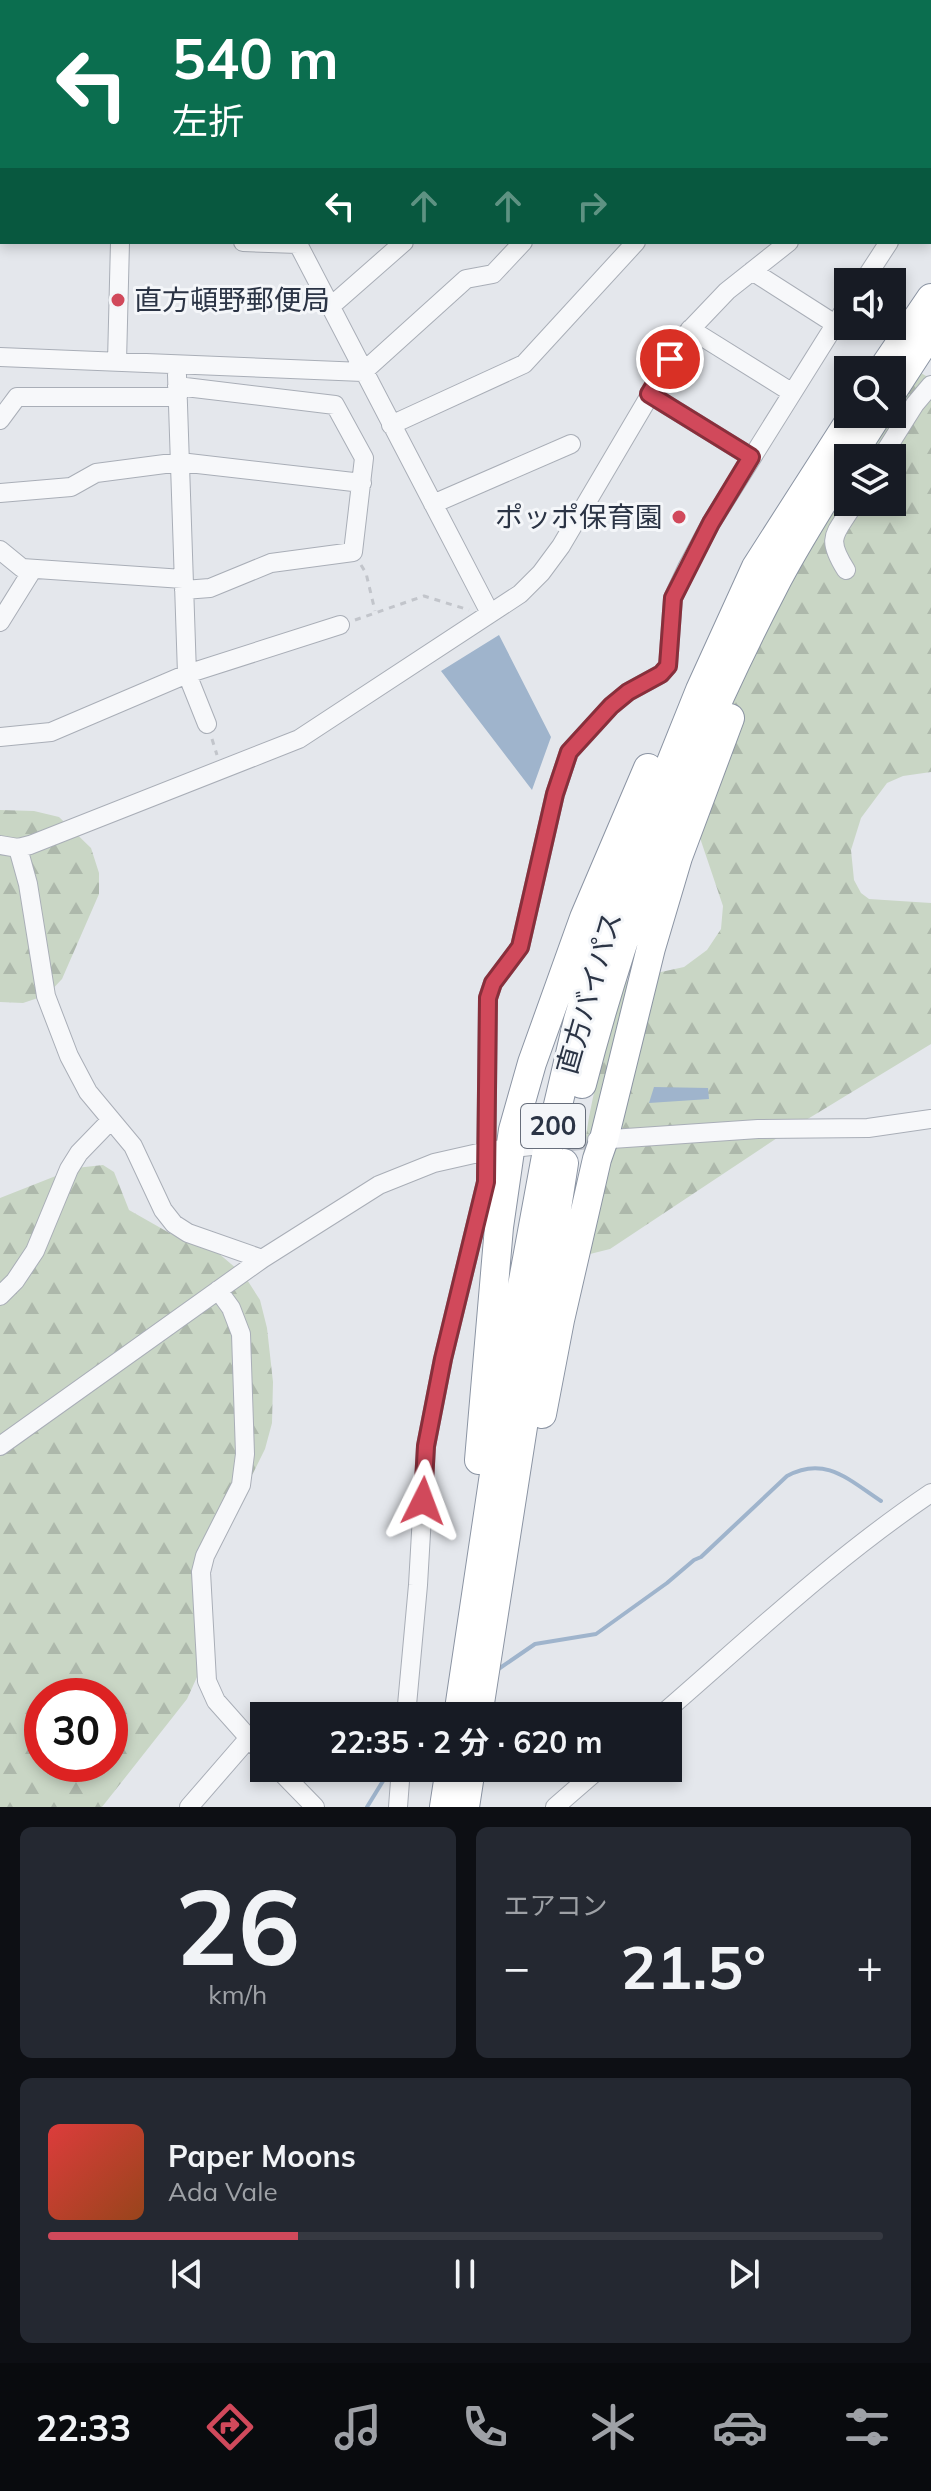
<!DOCTYPE html>
<html lang="ja">
<head>
<meta charset="utf-8">
<style>
  body { margin:0; font-family:Mulish,"Noto Sans JP",sans-serif; background:#242831; color:#f1f3f6; height:100vh; display:flex; flex-direction:column; font-size:30px; white-space:nowrap }
  * { box-sizing:border-box; margin:0 }
  p { font-size:26px; color:#9ea1a6 }
  .icon { flex:none; width:44px; height:44px; fill:none; stroke:currentColor; stroke-width:2; stroke-linecap:round; stroke-linejoin:round }
  .map { position:relative; height:1807px; overflow:hidden }
  .drawer { display:flex; flex-direction:column; gap:20px; padding:20px; background:#0d0f14; flex:1 }
  .drawer>* { flex:none }
  .top-card { position:absolute; left:0px; top:0px; width:932px; height:244px; box-shadow:0 4px 12px #0003; background:#0b6e4f; color:#fff; overflow:hidden }
  .tools { position:absolute; left:834px; top:268px; display:grid; gap:16px }
  .tools a { display:grid; place-items:center; width:72px; height:72px; border-radius:0px; background:#171b24; box-shadow:0 4px 12px #0003; font-size:40px }
  .speed { position:absolute; left:24px; top:1678px; display:flex; gap:16px; font-size:40px; font-weight:700; text-align:center }
  .speed>* { display:grid; place-content:center; width:104px; height:104px; border-radius:50%; background:#171b24; box-shadow:0 4px 12px #0003; line-height:1 }
  .speed .limit { border:12px solid #d22; background:#fff; color:#111 }
  .pin { position:absolute; display:grid; place-items:center; width:68px; height:68px; color:#fff; margin:-34px; border:4px solid #fff; border-radius:50%; box-shadow:0 2px 8px #0007 }
  .me { position:absolute; width:88px; margin:-44px; rotate:3deg; stroke-linejoin:round; filter:drop-shadow(0 0 6px #0008) }
  .turn { display:flex; align-items:center; gap:28px; height:168px; padding:0 40px; font-size:36px }
  .turn .icon { width:104px; height:104px; stroke-width:2.5 }
  .turn b { display:block; font-size:56px; line-height:68px }
  .lanes { display:flex; align-items:center; height:76px; padding:0 40px; background:#0003; justify-content:center; gap:40px; direction:ltr }
  .lanes .off { opacity:.35 }
  .big { font-size:60px; font-weight:700; line-height:1.1 }
  .drawer .card { flex:1; display:flex; flex-direction:column; justify-content:center; gap:12px; min-width:0; padding:0 28px; border-radius:12px; background:#242831 }
  .drawer .dial { align-items:center; gap:0 }
  .dial b { font-size:104px; line-height:1 }
  .song { display:flex; align-items:center; gap:24px }
  .cover { width:96px; height:96px; border-radius:12px; background:linear-gradient(135deg,hsl(0 70% 55%),hsl(20 70% 35%)) }
  .played { height:8px; border-radius:4px; background:linear-gradient(90deg,#d1495b 30%,#363941 30%) }
  .keys { display:flex; justify-content:space-around; direction:ltr }
  .heat { display:flex; justify-content:space-between; align-items:center; font-size:44px; direction:ltr }
  .drawer .tiles { flex:1; display:grid; gap:20px; grid-template-columns:1fr 1fr }
  .card:last-child { grid-column:span 2 }
  .trip { position:absolute; left:250px; top:1702px; width:432px; height:80px; border-radius:0px; background:#171b24; box-shadow:0 4px 12px #0003; font-weight:700; line-height:80px; text-align:center }
  .tabs { display:flex; height:128px; justify-content:space-around; align-items:center; background:#090b0e; color:#9ea1a6 }
  .tabs .icon { width:56px; height:56px }
  .tabs .selected { color:#d1495b }
  .tabs b { font-size:36px; color:#f1f3f6 }
  .map>svg:first-child { display:block }
</style>
</head>
<body>
<div class="map">
<svg width="931" height="1807" viewBox="0 0 931 1807">
  <defs>
    <pattern id="forest-firs" width="22" height="20" patternUnits="userSpaceOnUse" patternTransform="scale(2)"><rect width="22" height="20" fill="#c9d6c5"/><path d="M5 1l3.5 6h-7zM16 11l3.5 6h-7z" fill="#adb8ab"/></pattern>
  </defs>
  <rect width="100%" height="100%" fill="#e4e7ec"/>
  <path fill="url(#forest-firs)" fill-rule="evenodd" d="M892,370h24l15,9v393l-28,4 -16,7 -26,35 -10,32 3,30 7,13 8,6 62,4v141l-148,90 -173,115 -20,5 -7,-4 -10,-32 16,-101 26,-127 14,-11 55,-12 23,-17 14,-21 2,-23 -24,-71 -10,-24 159,-397h44zM848,458h44v44h-44z
    M0,810l34,1 25,6 32,31 8,25v21l-37,85 -15,16 -24,8 -23,-1z
    M103,1165l11,7 15,38 44,25 44,17 27,23 16,25 7,28 6,54 -1,41 -7,26 -47,95 -16,45 -5,88 -10,22 -85,108h-102v-609l76,-30zM42,1696h68v68h-68z"/>
  <path fill="#9fb4cc" d="M499,635l52,102 -19,53 -91,-119z
    M654,1087l54,1 1,11 -60,4z"/>
  <g fill="none" stroke-linecap="round" stroke-linejoin="round">
    <path stroke="#9fb4cc" stroke-width="4" d="M497,1670l38,-26 61,-10 71,-51 27,-23 7,-3 86,-81c38,-21 62,4 94,25
      M430,1716l17,-12
      M367,1807l24,-39"/>
    <path stroke="#bfc3cb" stroke-width="18" stroke-dasharray="18 9" stroke-linecap="butt" d="M542,1145l48,-5"/>
    <g stroke="#a9aeb7" stroke-width="20">
      <path id="minor" d="M693,0l2,2
        M522,2l2,-2
        M550,2l2,-2
        M643,2l1,-2
        M711,2l2,-2
        M0,58h2
        M930,131l1,-1
        M0,136h2
        M0,231h2
        M930,233h1
        M243,242l55,2 2,-2
        M298,244l192,369
        M752,271l83,53
        M863,282l26,-40
        M330,307l74,-65
        M690,329l101,63
        M0,357l363,15 103,-93 27,-5 30,-32
        M117,362l3,-120
        M177,375l10,299 20,50
        M177,386l158,19 29,53 -11,94 -82,11 -61,25 -26,2
        M649,394l102,63
        M0,420l17,-23h161
        M391,425l133,-61 112,-122
        M881,458l34,-54 16,-19
        M0,493l71,-6 25,-14 84,-11 182,21
        M433,504l138,-60
        M0,550l22,18 161,11
        M846,570c-22,-35 -10,-35 9,-68
        M0,622l33,-53
        M0,737l51,-5 136,-58 153,-49
        M0,845l18,3 12,-3 269,-106 221,-145 21,-21 20,-27 125,-212 41,-43 62,-49
        M18,848l10,36 18,112 23,60 19,36 45,54 30,64 11,14 14,9 74,26
        M597,1140l161,-11 110,-1 63,-9
        M218,1290l13,18 10,26 4,120 -4,31 -36,71 -4,16 6,109 9,20 48,54
        M0,1296l15,-15 20,-30 34,-82 10,-16 31,-32
        M0,1446l262,-187 117,-74 55,-22 53,-12 44,-5
        M406,1716l12,-131 8,-139 17,-87 43,-177 2,-184 5,-15 27,-36 35,-153 14,-42 42,-46 17,-14 33,-18 7,-8 5,-68 14,-30 24,-45 137,-219
        M660,1716c88,-76 174,-158 271,-223
        M277,1768l38,39
        M189,1807l59,-68
        M398,1807l3,-39
        M555,1807l45,-39"/>
    </g>
    <g stroke="#8b94a3" stroke-width="30">
      <path id="highway" d="M882,370l49,-72
        M892,392l39,-60
        M850,458l28,-44
        M582,1084c44,-172 110,-340 192,-498 22,-43 49,-84 74,-125
        M542,1414l18,-94 37,-161 7,-20 47,-191 27,-91 52,-139
        M479,1460l20,-233 14,-97 19,-67 52,-145 64,-150
        M458,1716l64,-430 24,-130 32,-136 30,-101 92,-229 56,-123 98,-153
        M478,1716l86,-553
        M444,1807l6,-39
        M465,1807l6,-39"/>
    </g>
    <path stroke="#c2c5cb" stroke-width="3" stroke-dasharray="6 6" stroke-linecap="butt" d="M361,565l5,8 9,38
      M355,620l69,-24 45,14
      M212,739l5,16"/>
    <use href="#minor" stroke="#f7f8fa" stroke-width="18"/>
    <use href="#highway" stroke="#fff" stroke-width="28"/>
  </g>
  <g fill="none" stroke-linecap="round" stroke-linejoin="round">
    <g stroke="#882f3b" stroke-width="20">
      <path id="route" d="M423,1501l3,-55 17,-87 43,-177 2,-184 5,-15 27,-36 35,-153 14,-42 42,-46 17,-14 33,-18 7,-8 5,-68 38,-75 40,-66 -102,-63 21,-35"/>
    </g>
    <use href="#route" stroke="#d1495b" stroke-width="14"/>
  </g>
  <g fill="#d1495b" stroke="#f4f6f9" stroke-width="3">
    <circle cx="118" cy="300" r="8"/>
    <circle cx="679" cy="517" r="8"/>
  </g>
  <g text-anchor="middle" stroke-width="6" stroke-linejoin="round" paint-order="stroke">
    <rect fill="#f4f6f9" stroke="#676e7b" stroke-width="2" x="521" y="1104" width="64" height="44" rx="6"/>
    <g font-size="26" font-weight="bold" fill="#2b3445">
      <text x="553" y="1135">200</text>
    </g>
    <g font-size="28" fill="#2b3445" stroke="#f4f6f9" text-anchor="start">
      <text x="134" y="310">直方頓野郵便局</text>
      <text x="663" y="527" text-anchor="end">ポッポ保育園</text>
    </g>
    <g font-size="28" fill="#2b3445" stroke="#f4f6f9">
      <text transform="translate(589 993) rotate(-74)" y="10">直方バイパス</text>
    </g>
  </g>
</svg>
<div class="tools">
<a><svg class="icon" aria-label="sound" viewBox="0 0 24 24"><path d="M4 9h4l5-4v14l-5-4H4zM17 9q2 3 0 6"/></svg></a>
<a><svg class="icon" aria-label="search" viewBox="0 0 24 24"><circle cx="10" cy="10" r="6"/><path d="M15 15l6 6"/></svg></a>
<a><svg class="icon" aria-label="layers" viewBox="0 0 24 24"><path d="M12 4l9 5-9 5-9-5zM3 14l9 5 9-5"/></svg></a>
</div>
<div class="speed"><div class="limit">30</div></div>
<div class="pin" style="left:670px;top:359px;background:#d93025"><svg class="icon" aria-label="arrive" viewBox="0 0 24 24"><path d="M6 21V4h12l-3 4 3 4H6"/></svg></div>
<svg class="me" style="left:423px;top:1501px" viewBox="-20 -20 40 40"><path d="M0-17L14 15 0 8-14 15z" fill="#d1495b" stroke="#fff" stroke-width="4"/></svg>
<div class="trip">22:35 · 2 分 · 620 m</div>
<div class="top-card">
<div class="turn"><svg class="icon" aria-label="left" viewBox="0 0 24 24"><path d="M17 20v-9H6M10 6l-5 5 5 5"/></svg><div><b>540 m</b>左折</div></div>
<div class="lanes"><svg class="icon" aria-label="left" viewBox="0 0 24 24"><path d="M17 20v-9H6M10 6l-5 5 5 5"/></svg><svg class="icon off" aria-label="ahead" viewBox="0 0 24 24"><path d="M12 20V5M6 11l6-6 6 6"/></svg><svg class="icon off" aria-label="ahead" viewBox="0 0 24 24"><path d="M12 20V5M6 11l6-6 6 6"/></svg><svg class="icon off" aria-label="right" viewBox="0 0 24 24"><path d="M7 20v-9h11M14 6l5 5-5 5"/></svg></div>
</div>
</div>
<section class="drawer">
<div class="tiles">
<div class="card dial"><b>26</b><p>km/h</p></div>
<div class="card"><p>エアコン</p>
<div class="heat"><a>−</a><b class="big">21.5°</b><a>+</a></div>
</div>
<div class="card">
<div class="song"><i class="cover"></i><div><b>Paper Moons</b><p>Ada Vale</p></div></div>
<div class="played"></div>
<div class="keys"><svg class="icon" aria-label="previous" viewBox="0 0 24 24"><path d="M18 5L8 12l10 7zM5 5v14"/></svg><svg class="icon" aria-label="pause" viewBox="0 0 24 24"><path d="M8 5v14M16 5v14"/></svg><svg class="icon" aria-label="next" viewBox="0 0 24 24"><path d="M6 5l10 7-10 7zM19 5v14"/></svg></div>
</div>
</div>
</section>
<nav class="tabs">
<b>22:33</b>
<svg class="icon selected" aria-label="directions" viewBox="0 0 24 24"><path d="M12 3l9 9-9 9-9-9zM9 14v-3h6M13 9l2 2-2 2"/></svg>
<svg class="icon" aria-label="music" viewBox="0 0 24 24"><path d="M9 18V5l10-2v13"/><circle cx="6" cy="18" r="3"/><circle cx="16" cy="16" r="3"/></svg>
<svg class="icon" aria-label="phone" viewBox="0 0 24 24"><path d="M5 4h4l2 5-3 2q2 4 5 5l2-3 5 2v4C11 20 4 13 5 4z"/></svg>
<svg class="icon" aria-label="climate" viewBox="0 0 24 24"><path d="M12 3v18M4 7l16 10M4 17L20 7"/></svg>
<svg class="icon" aria-label="car" viewBox="0 0 24 24"><path d="M5 17H2v-5l4-1 3-4h7l3 4 3 1v5h-3M9 17h6M6 11h13"/><circle cx="7" cy="17" r="2"/><circle cx="17" cy="17" r="2"/></svg>
<svg class="icon" aria-label="filters" viewBox="0 0 24 24"><path d="M4 7h16M4 17h16"/><circle cx="9" cy="7" r="2"/><circle cx="15" cy="17" r="2"/></svg>
</nav>
</body>
</html>
